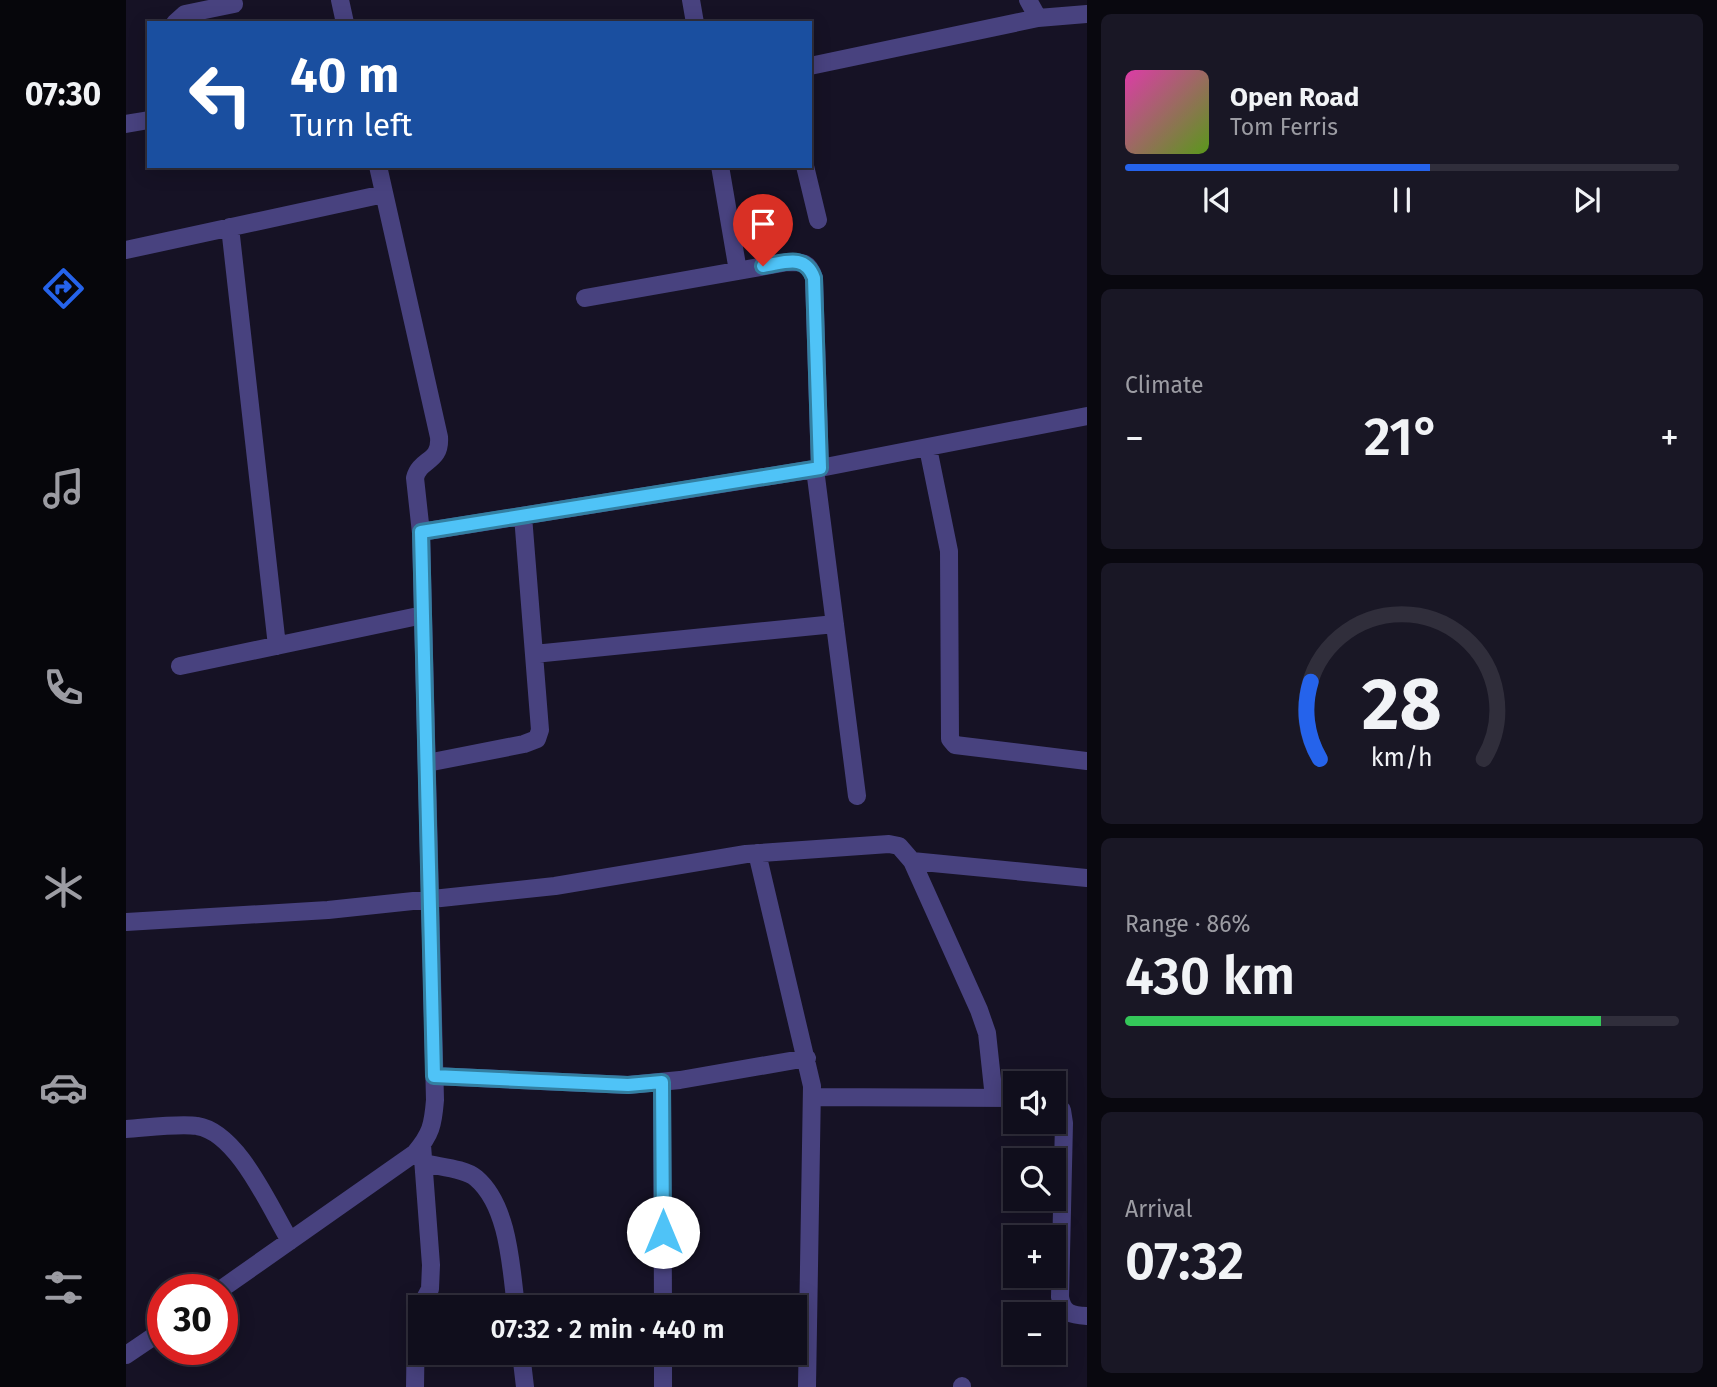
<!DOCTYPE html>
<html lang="en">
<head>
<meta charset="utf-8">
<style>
  body { margin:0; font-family:"Fira Sans",sans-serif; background:#191725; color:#f1f3f6; height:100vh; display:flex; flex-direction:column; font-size:26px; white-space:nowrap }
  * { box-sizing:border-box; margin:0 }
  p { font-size:23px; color:#9c9ca3 }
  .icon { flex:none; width:38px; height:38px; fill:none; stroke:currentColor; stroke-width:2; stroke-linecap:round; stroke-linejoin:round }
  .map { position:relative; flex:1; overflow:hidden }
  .details { display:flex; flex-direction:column; gap:14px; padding:14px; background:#09080f; width:630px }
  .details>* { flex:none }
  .hud { position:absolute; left:21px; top:21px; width:665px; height:147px; border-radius:0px; box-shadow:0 4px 18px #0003,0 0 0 2px #302e3b; background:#1a4fa0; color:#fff; overflow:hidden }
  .buttons { position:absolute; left:877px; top:1071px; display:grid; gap:14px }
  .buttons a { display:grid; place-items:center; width:63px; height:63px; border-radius:0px; background:#100e1c; box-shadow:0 4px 18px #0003,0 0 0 2px #302e3b; font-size:35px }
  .speed { position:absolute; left:21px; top:1274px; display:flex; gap:14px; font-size:35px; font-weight:700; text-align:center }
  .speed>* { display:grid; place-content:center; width:91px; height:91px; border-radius:50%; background:#100e1c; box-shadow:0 4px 18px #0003,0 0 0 2px #302e3b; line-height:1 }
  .speed .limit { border:10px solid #d22; background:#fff; color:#111 }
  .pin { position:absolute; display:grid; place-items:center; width:60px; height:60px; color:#fff; margin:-72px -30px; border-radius:50% 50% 50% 0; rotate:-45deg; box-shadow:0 0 7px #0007 }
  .pin .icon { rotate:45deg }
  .me { position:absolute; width:77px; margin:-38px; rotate:0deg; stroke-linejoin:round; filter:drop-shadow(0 0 5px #0008) }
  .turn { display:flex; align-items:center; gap:24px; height:147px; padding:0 28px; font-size:32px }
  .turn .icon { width:91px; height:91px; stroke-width:2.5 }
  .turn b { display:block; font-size:49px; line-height:60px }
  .big { font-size:52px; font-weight:600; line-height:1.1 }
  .details .card { flex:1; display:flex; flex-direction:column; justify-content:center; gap:10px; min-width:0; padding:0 24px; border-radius:10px; background:#191725 }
  .details .dial { align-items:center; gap:0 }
  .dial svg { height:182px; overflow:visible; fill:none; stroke:#302e3b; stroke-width:7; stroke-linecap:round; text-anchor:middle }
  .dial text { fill:#f1f3f6; stroke:none }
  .song { display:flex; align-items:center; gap:21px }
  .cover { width:84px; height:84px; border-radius:10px; background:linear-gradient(135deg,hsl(320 70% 55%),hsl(90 70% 35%)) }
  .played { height:7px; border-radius:4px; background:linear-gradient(90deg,#2563eb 55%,#302e3b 55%) }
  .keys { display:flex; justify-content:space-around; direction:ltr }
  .heat { display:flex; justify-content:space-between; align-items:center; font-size:38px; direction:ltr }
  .charge { height:10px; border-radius:5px; background:linear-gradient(90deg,#34c759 86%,#302e3b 0) }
  .trip { position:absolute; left:282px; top:1295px; width:399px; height:70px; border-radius:0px; background:#100e1c; box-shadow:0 4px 18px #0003,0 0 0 2px #302e3b; font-weight:600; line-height:70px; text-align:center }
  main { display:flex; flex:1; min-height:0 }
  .dock { display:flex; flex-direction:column; width:126px; justify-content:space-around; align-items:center; background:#06060b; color:#9c9ca3 }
  .dock .icon { width:49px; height:49px }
  .dock .current { color:#2563eb }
  .dock b { font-size:32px; color:#f1f3f6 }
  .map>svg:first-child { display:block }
</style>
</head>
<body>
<main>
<nav class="dock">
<b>07:30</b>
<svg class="icon current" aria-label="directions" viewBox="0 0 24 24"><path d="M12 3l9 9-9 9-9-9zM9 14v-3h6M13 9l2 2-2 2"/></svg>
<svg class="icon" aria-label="music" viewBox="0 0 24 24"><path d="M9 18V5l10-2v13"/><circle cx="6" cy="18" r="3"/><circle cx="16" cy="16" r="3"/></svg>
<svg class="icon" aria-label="phone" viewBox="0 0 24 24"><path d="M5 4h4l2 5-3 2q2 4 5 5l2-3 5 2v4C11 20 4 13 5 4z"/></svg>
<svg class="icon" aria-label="climate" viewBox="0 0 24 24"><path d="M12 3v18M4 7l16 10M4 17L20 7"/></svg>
<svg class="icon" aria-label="car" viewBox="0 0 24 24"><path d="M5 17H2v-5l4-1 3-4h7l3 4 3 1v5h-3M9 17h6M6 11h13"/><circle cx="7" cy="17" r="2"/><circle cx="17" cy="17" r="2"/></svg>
<svg class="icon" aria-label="filters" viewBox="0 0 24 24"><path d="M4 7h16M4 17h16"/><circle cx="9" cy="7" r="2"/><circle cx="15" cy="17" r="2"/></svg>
</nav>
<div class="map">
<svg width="961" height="1387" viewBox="0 0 961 1387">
  <rect width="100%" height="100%" fill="#161225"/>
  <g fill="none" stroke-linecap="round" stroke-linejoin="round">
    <path stroke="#48427f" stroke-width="18" d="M214,0l5,23
      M565,0l4,23
      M902,0l10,18 49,-4
      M49,23l10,-9 49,-10
      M684,66l228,-48
      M0,124l23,-4
      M252,166l61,271c2,26 -19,21 -24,41l6,55
      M594,166l18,105
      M679,166l13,54
      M104,227l47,419
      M0,250l258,-56
      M459,298l203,-36c15,0 21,0 26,16l6,190
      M802,448l21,103 1,188 5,6 132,16
      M689,469l42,327
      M408,654l301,-30
      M54,666l243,-51
      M301,763l97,-19 13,-5 3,-9 -17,-214
      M631,853l55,233 -5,301
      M786,861l175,17
      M0,922l202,-12 227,-24 191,-32 143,-10 10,2 13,15 67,149 8,23 7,65
      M308,1076l194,9 52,-5 127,-22
      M536,1082l1,225
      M686,1097l203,1
      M928,1104l8,6 2,13 -4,174c3,17 12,18 27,19
      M0,1129c18,-1 54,-6 71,-3 41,6 73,82 93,115
      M298,1163c15,4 40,5 52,15 33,28 35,90 40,129
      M94,1290l195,-137c16,-19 18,-28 20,-53l-14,-568 394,-63 272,-53
      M395,1353l4,34
      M537,1353v34
      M0,1355l37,-25
      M289,1387l1,-66 3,-11 11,-21 1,-24 -9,-120
      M836,1387v-1"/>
  </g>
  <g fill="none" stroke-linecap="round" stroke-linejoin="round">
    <g stroke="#337fa1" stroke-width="18">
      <path id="route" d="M537,1232l-1,-150 -34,3 -194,-9 -13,-544 399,-64 -6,-190c-9,-25 -30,-15 -51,-12"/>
    </g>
    <use href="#route" stroke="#4fc3f7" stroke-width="12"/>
  </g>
</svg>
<div class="buttons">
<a><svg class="icon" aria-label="sound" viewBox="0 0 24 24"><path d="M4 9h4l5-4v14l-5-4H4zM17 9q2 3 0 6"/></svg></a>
<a><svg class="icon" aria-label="search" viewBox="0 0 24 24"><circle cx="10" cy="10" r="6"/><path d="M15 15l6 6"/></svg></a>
<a>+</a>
<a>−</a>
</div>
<div class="speed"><div class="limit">30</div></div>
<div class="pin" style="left:637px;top:266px;background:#d93025"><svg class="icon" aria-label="arrive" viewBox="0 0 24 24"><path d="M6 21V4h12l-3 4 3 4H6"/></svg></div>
<svg class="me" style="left:537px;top:1232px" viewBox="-20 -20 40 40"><circle r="19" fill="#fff"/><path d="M0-13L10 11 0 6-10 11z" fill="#4fc3f7"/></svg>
<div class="trip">07:32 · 2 min · 440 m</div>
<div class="hud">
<div class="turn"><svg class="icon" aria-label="left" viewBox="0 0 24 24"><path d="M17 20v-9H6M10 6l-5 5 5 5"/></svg><div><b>40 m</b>Turn left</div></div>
</div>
</div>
<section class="details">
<div class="card">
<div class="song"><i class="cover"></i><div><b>Open Road</b><p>Tom Ferris</p></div></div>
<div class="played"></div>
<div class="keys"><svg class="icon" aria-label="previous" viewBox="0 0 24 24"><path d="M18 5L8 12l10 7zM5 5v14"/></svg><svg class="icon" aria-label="pause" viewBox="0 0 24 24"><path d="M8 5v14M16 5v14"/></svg><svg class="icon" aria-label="next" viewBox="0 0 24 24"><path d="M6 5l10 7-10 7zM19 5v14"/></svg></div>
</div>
<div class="card"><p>Climate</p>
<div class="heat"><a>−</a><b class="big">21°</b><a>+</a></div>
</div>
<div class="card dial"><svg viewBox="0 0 100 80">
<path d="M14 69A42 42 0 1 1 86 69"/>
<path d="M14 69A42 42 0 0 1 10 35" stroke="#2563eb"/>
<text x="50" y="56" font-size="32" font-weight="700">28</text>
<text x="50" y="72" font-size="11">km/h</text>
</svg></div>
<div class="card"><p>Range · 86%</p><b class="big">430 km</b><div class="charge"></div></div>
<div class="card"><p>Arrival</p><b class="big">07:32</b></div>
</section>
</main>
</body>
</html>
